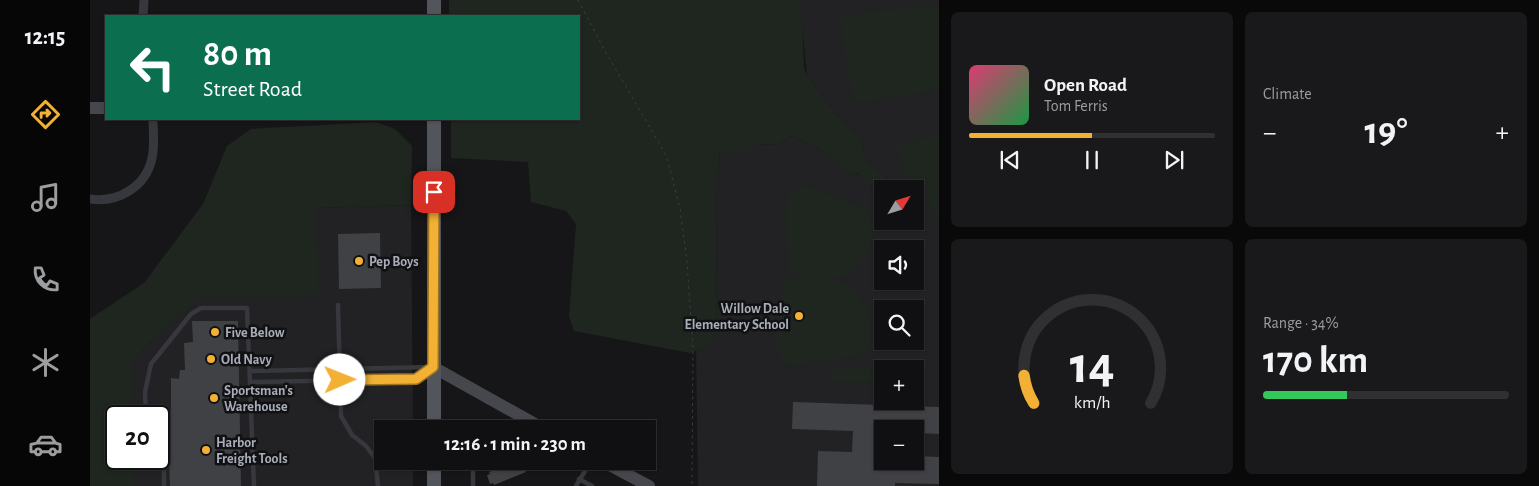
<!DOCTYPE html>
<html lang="en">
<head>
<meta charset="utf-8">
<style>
  body { margin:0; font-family:"Alegreya Sans",sans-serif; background:#19191b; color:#f1f3f6; height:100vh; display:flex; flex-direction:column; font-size:19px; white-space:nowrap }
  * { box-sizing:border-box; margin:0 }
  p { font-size:16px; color:#9c9d9f }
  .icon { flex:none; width:28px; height:28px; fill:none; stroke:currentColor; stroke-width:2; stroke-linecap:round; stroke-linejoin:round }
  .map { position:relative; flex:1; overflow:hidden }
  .sheet { display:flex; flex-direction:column; gap:12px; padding:12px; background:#09090a; width:600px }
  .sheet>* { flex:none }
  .banner { position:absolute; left:15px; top:15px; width:475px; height:105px; border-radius:0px; box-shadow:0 1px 4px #0004,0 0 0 1px #303032; background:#0b6e4f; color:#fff; overflow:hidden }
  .needle { width:32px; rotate:52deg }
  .tools { position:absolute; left:784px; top:180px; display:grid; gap:10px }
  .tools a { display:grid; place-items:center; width:50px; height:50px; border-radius:0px; background:#101012; box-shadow:0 1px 4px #0004,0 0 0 1px #303032; font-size:25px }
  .speed { position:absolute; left:15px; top:405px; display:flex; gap:10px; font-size:25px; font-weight:700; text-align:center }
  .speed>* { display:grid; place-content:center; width:65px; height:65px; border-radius:50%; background:#101012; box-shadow:0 1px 4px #0004,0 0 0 1px #303032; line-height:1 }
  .speed .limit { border:2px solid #111; border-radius:8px; background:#fff; color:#111 }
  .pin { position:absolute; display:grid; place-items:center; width:42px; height:42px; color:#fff; margin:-21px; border-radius:10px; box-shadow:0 2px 8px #0006 }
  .me { position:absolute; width:55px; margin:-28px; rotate:89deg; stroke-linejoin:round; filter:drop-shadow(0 0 4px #0008) }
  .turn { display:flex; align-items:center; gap:18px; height:105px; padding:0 15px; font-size:22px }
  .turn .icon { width:65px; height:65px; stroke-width:2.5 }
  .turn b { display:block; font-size:35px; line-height:42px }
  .big { font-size:38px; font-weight:700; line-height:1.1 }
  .sheet .tile { flex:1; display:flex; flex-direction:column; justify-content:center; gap:8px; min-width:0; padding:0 18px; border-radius:8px; background:#19191b }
  .sheet .dial { align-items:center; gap:0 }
  .dial svg { height:130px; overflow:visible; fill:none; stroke:#303032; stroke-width:7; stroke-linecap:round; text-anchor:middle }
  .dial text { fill:#f1f3f6; stroke:none }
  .song { display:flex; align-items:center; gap:15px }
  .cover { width:60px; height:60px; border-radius:8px; background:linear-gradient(135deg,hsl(340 70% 55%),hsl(140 70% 35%)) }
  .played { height:5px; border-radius:2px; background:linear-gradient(90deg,#f2b134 50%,#303032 50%) }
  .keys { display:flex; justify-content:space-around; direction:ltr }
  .heat { display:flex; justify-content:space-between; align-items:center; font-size:28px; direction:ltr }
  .charge { height:8px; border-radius:4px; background:linear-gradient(90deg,#34c759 34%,#303032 0) }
  .sheet .tiles { flex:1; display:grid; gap:12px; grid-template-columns:repeat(2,1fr) }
  .trip { position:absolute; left:284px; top:420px; width:282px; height:50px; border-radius:0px; background:#101012; box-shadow:0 1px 4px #0004,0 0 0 1px #303032; font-weight:700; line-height:50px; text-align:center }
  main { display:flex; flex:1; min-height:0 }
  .menu { display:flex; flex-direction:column; width:90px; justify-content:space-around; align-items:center; background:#060607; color:#9c9d9f }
  .menu .icon { width:35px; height:35px }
  .menu .active { color:#f2b134 }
  .menu b { font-size:22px; color:#f1f3f6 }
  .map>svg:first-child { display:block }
</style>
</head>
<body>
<main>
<nav class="menu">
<b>12:15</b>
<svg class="icon active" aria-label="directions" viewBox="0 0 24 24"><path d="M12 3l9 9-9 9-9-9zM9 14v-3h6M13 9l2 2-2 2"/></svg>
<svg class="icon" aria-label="music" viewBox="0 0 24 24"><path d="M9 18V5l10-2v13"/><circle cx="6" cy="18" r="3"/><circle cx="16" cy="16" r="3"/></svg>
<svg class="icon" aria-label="phone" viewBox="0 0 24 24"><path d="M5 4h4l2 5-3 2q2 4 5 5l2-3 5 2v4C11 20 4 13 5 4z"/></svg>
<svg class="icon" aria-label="climate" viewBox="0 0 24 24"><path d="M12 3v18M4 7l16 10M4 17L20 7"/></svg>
<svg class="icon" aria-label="car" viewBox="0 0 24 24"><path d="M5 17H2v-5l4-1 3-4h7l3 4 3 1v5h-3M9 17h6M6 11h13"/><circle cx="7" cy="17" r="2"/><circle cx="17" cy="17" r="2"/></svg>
</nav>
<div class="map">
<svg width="849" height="486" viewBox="0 0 849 486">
  <rect width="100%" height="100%" fill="#161618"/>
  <path fill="#222225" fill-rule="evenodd" d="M709,0h140v486h-241l-2,-136 17,-6 4,-21 -1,-135 4,-37 29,-3 6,-4 24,1 12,-9 27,12 47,31 6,9 3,17 8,5v11h33v-32h-16l-30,-27 -5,-7 -3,-18 -23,-21 -31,-41zM792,249h33v32h-33zM792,309h33v32h-33zM792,369h33v32h-33zM792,429h33v32h-33z
    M321,205l2,224h-31v32h31v25h-280v-27h26v-43h-27v-53l15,-18 55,-50 113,-87z"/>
  <path fill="#1e261f" d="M359,0h352l3,68 3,7 31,41 23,21 3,18 5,7 30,27h-17v21l-8,-5 -3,-17 -13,-15 -6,1 -34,-26 -27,-12 -12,9 -24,-1 -9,8 -26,-1 -4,37 1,135 -4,21 -23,9 -116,-22 -5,-15 7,-92 -10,-13 -35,-9 -3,-40 -77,-4v-38l128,-1v-103h-130z
    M849,5v85l-86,13 -13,-88z
    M286,122l19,7 17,17 -1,59 -96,3 4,87 -117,2 -55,48 -15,18v53h-16v43h17v27h-43v-167l54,-36 59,-79 24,-58 24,-17z
    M849,135v81c-26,-25 -32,-35 -43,-70z
    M714,185l65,25c9,24 0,60 -28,67 -11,3 -41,-4 -53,-6l-3,-69 3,-8z
    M714,276c11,1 24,1 34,5 25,8 43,51 28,72l-75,14 -8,-6 -8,-11 9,-68z
    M790,356l21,8v5h-19v13l-52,-1 3,-10 6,-5 26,2z"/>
  <path fill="#404145" d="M290,233l1,55 -42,1 -1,-55z
    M102,321h46l3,165h-71l-2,-53h-9v-10h12v-45l8,1 1,-9h5l-1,-27 9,-1z
    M703,402l146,5v27l-24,-1v-4h-33v32h33v-5l24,1v27l-44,-1v3h-78l1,-35 34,1 1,-21 -61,-2z
    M425,461h6l5,11 -32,13 -1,-2 -3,1 -3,-9 3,-1 -1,-2z"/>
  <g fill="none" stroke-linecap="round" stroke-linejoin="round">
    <path stroke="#3d3f44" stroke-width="1" stroke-dasharray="2.5 4" stroke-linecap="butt" d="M488,0l26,49 62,106 14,53 7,54 6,86 -1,138"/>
    <path stroke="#37383d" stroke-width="4.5" d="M248,305l3,111 11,19 14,11 9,12 3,28
      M160,371l182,-4
      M161,382l165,-3 15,-10
      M56,416l-1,-24 6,-28 40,-50 10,-6h46l7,178
      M69,453l5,7v26
      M379,461l4,9v16
      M489,479l13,7
      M486,486l15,-25"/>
    <path stroke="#37383d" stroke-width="9" d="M53,16l1,-16
      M0,199c28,4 56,-12 62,-41 3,-12 1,-27 1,-39"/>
    <path stroke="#45474d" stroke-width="12" d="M0,108h16
      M343,367l111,62
      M512,461l47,25"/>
    <path stroke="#53555c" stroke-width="14" d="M344,16v-16
      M344,429v-310
      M344,461v25"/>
  </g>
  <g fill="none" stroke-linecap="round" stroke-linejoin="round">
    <g stroke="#9d7322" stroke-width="12">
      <path id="route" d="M250,380l76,-1 17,-12 1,-175"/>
    </g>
    <use href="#route" stroke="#f2b134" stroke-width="9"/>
  </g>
  <g fill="#f2b134" stroke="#111113" stroke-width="2">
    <circle cx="269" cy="261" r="5"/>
    <circle cx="709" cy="316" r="5"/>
    <circle cx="125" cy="332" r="5"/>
    <circle cx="121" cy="359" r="5"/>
    <circle cx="124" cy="398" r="5"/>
    <circle cx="116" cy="450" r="5"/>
  </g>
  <g text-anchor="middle" stroke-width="5" stroke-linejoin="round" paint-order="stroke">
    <g font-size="14" font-weight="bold" fill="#a8adb8" stroke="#111113" text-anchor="start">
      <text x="279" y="266">Pep Boys</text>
      <text x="699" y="313" text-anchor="end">Willow Dale<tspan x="699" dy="16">Elementary School</tspan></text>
      <text x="135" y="337">Five Below</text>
      <text x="131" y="364">Old Navy</text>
      <text x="134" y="395">Sportsman's<tspan x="134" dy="16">Warehouse</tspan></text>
      <text x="126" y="447">Harbor<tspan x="126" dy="16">Freight Tools</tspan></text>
    </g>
  </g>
</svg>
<div class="tools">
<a><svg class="needle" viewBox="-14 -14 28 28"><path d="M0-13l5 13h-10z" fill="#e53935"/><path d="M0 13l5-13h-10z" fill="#9c9d9f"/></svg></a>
<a><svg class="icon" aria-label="sound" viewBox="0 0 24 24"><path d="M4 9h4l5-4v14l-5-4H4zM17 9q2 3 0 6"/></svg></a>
<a><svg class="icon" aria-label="search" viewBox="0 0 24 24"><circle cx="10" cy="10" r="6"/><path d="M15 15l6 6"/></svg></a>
<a>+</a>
<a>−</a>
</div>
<div class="speed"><div class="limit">20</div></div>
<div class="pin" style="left:344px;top:192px;background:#d93025"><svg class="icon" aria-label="arrive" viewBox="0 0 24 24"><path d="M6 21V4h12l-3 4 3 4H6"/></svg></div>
<svg class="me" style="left:250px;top:380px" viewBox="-20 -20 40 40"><circle r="19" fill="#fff"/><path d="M0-13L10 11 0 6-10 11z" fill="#f2b134"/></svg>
<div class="trip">12:16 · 1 min · 230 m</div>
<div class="banner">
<div class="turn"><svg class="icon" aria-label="left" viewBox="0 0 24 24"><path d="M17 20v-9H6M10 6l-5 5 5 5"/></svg><div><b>80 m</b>Street Road</div></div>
</div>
</div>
<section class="sheet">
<div class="tiles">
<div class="tile">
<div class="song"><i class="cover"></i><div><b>Open Road</b><p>Tom Ferris</p></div></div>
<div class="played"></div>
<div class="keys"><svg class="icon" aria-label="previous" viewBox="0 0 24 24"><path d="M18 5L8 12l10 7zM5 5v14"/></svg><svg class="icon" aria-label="pause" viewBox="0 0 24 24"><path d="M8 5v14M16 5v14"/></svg><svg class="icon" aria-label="next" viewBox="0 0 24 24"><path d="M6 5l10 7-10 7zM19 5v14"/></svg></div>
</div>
<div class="tile"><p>Climate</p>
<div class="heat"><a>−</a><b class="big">19°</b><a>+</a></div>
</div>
<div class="tile dial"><svg viewBox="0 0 100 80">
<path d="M14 69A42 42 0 1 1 86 69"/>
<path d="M14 69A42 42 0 0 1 8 52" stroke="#f2b134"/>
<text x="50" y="56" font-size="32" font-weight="700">14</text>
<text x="50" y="72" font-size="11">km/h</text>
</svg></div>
<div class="tile"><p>Range · 34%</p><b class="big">170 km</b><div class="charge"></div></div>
</div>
</section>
</main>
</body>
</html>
